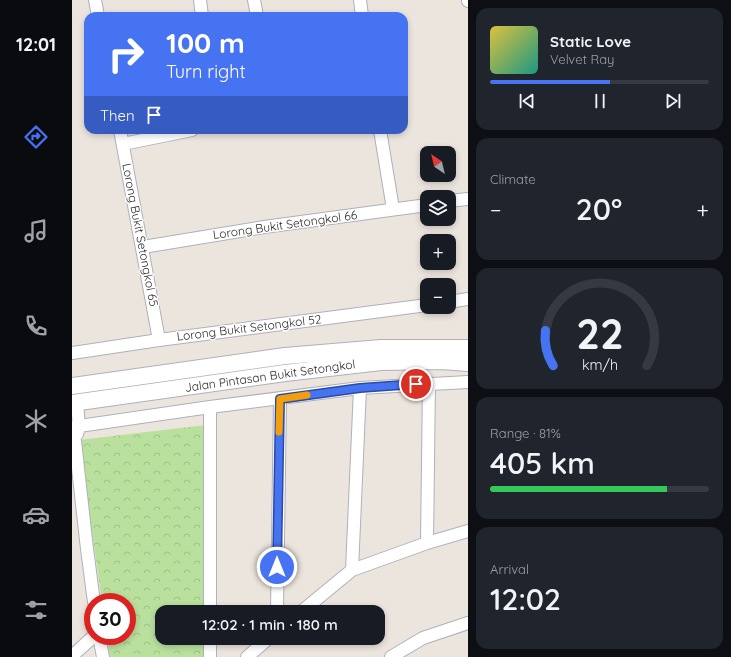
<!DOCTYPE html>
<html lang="en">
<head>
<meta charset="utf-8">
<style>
  body { margin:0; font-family:Quicksand,sans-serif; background:#20242c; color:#f1f3f6; height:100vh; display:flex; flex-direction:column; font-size:15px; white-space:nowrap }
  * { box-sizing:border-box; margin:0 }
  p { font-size:13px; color:#9ea1a6 }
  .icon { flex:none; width:22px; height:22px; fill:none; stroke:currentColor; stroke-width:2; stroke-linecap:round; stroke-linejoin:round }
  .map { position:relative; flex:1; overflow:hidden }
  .panel { display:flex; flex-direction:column; gap:8px; padding:8px; background:#0d0f14; width:263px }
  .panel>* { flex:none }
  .banner { position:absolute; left:12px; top:12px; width:324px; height:122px; border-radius:12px; box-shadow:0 2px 6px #0003; background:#4573f2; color:#fff; overflow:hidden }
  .needle { width:26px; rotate:325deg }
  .fabs { position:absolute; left:348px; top:146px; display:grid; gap:8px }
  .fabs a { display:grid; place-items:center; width:36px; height:36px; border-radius:8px; background:#171b24; box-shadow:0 2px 6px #0003; font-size:20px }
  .speed { position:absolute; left:12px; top:593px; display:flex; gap:8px; font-size:20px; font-weight:700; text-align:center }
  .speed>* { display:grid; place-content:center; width:52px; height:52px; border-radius:50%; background:#171b24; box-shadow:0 2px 6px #0003; line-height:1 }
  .speed .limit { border:6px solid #d22; background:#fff; color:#111 }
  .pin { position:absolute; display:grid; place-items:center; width:34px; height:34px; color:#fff; margin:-17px; border:2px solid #fff; border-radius:50%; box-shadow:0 1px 4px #0007 }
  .me { position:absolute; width:44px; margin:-22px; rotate:0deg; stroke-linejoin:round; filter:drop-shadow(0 0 3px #0008) }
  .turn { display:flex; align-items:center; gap:14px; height:84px; padding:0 16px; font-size:18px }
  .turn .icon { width:52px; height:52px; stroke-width:2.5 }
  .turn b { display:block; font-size:28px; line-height:34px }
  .then { display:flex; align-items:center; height:38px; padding:0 16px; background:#0003; gap:8px; font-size:15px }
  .big { font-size:30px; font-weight:600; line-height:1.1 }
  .panel .tile { flex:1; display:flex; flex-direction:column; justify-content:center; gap:6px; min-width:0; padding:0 14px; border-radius:12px; background:#20242c }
  .panel .dial { align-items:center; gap:0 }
  .dial svg { height:104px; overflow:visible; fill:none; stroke:#363941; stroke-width:7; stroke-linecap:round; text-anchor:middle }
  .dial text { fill:#f1f3f6; stroke:none }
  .song { display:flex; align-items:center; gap:12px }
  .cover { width:48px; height:48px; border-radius:6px; background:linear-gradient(135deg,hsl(50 70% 55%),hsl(170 70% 35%)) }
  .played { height:4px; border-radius:2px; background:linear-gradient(90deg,#4573f2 55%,#363941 55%) }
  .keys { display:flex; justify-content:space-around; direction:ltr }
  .heat { display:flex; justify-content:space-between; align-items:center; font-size:22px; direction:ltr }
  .charge { height:6px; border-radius:3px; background:linear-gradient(90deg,#34c759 81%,#363941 0) }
  .trip { position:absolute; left:83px; top:605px; width:230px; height:40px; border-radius:12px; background:#171b24; box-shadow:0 2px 6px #0003; font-weight:600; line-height:40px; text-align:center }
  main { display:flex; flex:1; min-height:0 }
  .dock { display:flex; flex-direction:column; width:72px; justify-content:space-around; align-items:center; background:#090b0e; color:#9ea1a6 }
  .dock .icon { width:28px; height:28px }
  .dock .selected { color:#4573f2 }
  .dock b { font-size:18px; color:#f1f3f6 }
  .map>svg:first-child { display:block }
</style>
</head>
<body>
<main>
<nav class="dock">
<b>12:01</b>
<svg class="icon selected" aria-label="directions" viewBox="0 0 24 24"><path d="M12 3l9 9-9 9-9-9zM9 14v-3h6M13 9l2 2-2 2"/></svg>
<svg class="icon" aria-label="music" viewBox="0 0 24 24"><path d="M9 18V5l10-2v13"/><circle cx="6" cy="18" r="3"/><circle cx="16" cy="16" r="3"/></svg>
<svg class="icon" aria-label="phone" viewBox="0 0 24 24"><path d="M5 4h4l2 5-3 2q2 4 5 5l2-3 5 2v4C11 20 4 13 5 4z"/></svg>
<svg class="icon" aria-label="climate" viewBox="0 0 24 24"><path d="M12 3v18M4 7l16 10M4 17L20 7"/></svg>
<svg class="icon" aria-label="car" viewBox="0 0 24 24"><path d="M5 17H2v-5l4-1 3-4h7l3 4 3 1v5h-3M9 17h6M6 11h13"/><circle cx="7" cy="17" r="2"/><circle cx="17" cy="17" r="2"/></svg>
<svg class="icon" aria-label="filters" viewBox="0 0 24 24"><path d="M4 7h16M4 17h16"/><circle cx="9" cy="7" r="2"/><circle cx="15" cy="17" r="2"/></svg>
</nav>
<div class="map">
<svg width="396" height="657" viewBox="0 0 396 657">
  <defs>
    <pattern id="park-crowns" width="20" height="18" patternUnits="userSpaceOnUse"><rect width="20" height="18" fill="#b9e09d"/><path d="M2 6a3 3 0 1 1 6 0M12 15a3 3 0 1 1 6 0" fill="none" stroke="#9fc087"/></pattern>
  </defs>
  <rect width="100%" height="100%" fill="#ece5de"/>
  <path fill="url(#park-crowns)" d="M134,425l1,187h-45v26h45v19h-97l-3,-21h20v-34h-25l-23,-162z"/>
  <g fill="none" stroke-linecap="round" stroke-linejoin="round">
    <g stroke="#aeb1bb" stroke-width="14">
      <path id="minor" d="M23,0l3,16
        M128,0l2,16
        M182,0l3,16
        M288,0l2,16
        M396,0v1
        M48,130l39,210
        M308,130l13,79
        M51,144l69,-14
        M377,201l19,-2
        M71,247l121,-20 163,-22
        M377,302l19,-3
        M0,353l87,-13 268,-35
        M5,403l2,24 -2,7
        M0,427l138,-20 150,-19 108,-6
        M3,441l12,108 7,53
        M355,543l2,-160
        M280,570l8,-182
        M138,612v-205
        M205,612l3,-213
        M229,612l51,-42 75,-27 41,-12
        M27,636l4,21
        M138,638v19
        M0,656l22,-20
        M175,657l22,-19
        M319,657l32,-19 45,-15"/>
    </g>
    <g stroke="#aeb1bb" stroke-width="18">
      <path id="secondary" d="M0,386l213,-30 96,-8h87
        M0,403l213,-30 96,-11 60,-1 27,2"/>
    </g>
    <use href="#minor" stroke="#fff" stroke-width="12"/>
    <use href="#secondary" stroke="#fff" stroke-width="16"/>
  </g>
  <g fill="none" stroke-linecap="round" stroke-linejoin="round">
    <g stroke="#2d4b9d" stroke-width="10">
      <path id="route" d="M205,567l3,-168 80,-11 56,-4"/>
    </g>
    <use href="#route" stroke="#4573f2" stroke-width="7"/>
    <path stroke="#f59e0b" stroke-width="7" d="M207,432l1,-33 27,-4"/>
  </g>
  <g text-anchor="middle" stroke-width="3" stroke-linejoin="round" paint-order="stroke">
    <g font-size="12" fill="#2b2b2b" stroke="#fff">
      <text transform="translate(213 225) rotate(-8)" y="4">Lorong Bukit Setongkol 66</text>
      <text transform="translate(68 235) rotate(79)" y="4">Lorong Bukit Setongkol 65</text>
      <text transform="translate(177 328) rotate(-7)" y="4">Lorong Bukit Setongkol 52</text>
      <text transform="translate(198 376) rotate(-8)" y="4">Jalan Pintasan Bukit Setongkol</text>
    </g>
  </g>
</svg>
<div class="fabs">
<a><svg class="needle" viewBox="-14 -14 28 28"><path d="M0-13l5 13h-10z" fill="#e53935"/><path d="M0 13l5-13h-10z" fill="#9ea1a6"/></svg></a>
<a><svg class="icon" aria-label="layers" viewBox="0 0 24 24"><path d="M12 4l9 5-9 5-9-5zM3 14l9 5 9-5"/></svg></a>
<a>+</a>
<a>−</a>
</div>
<div class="speed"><div class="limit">30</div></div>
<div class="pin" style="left:344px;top:384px;background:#d93025"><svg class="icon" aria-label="arrive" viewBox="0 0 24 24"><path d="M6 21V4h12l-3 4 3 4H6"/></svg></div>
<svg class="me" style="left:205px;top:567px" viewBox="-20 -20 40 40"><circle r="17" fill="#4573f2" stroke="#fff" stroke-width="3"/><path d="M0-11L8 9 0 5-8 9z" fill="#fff"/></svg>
<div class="trip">12:02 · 1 min · 180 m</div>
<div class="banner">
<div class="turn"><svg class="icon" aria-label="right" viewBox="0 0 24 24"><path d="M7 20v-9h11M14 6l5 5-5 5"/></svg><div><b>100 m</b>Turn right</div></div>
<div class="then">Then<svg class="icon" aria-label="arrive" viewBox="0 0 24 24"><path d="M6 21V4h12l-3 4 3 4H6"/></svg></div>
</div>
</div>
<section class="panel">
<div class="tile">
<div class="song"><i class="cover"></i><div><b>Static Love</b><p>Velvet Ray</p></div></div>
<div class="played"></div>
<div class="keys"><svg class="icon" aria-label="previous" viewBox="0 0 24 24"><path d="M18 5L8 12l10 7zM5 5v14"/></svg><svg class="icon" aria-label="pause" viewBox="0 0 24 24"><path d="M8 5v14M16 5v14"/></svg><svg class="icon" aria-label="next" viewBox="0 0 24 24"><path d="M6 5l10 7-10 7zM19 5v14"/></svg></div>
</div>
<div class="tile"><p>Climate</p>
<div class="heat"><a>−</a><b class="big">20°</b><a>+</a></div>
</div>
<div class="tile dial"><svg viewBox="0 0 100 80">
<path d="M14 69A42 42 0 1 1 86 69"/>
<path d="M14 69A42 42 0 0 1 8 42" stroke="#4573f2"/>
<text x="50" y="56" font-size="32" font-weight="700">22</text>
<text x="50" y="72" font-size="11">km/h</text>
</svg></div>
<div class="tile"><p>Range · 81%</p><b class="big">405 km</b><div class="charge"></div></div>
<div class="tile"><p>Arrival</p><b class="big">12:02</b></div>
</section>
</main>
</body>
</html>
